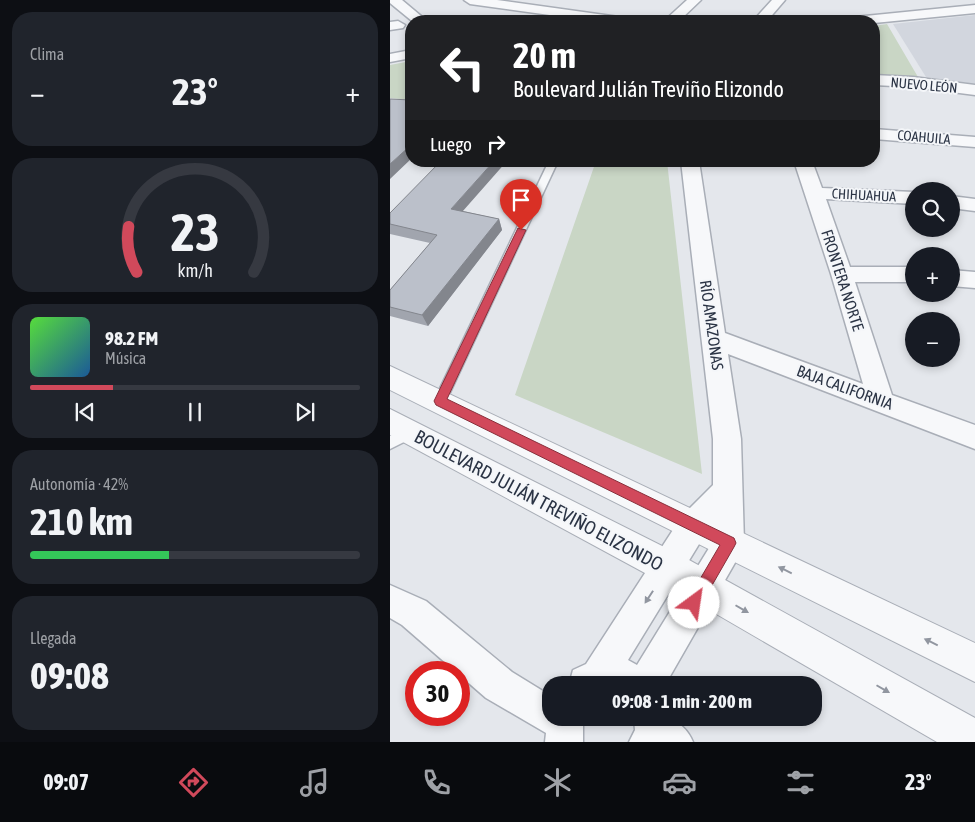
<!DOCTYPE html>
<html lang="es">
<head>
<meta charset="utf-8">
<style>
  body { margin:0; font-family:"Asap Condensed",sans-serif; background:#20242c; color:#f1f3f6; height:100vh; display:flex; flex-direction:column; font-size:19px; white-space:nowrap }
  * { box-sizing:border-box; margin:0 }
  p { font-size:16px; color:#9ea1a6 }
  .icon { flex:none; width:28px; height:28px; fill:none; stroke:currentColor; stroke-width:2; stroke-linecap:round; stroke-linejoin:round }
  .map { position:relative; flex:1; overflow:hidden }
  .details { display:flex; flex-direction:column; gap:12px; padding:12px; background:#0d0f14; width:390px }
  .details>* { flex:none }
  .guide { position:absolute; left:15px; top:15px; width:475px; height:152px; border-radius:20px; box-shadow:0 2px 8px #0003; background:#202124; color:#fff; overflow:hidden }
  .controls { position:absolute; left:515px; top:182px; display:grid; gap:10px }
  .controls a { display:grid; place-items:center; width:55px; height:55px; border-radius:50%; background:#171b24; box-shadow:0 2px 8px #0003; font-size:25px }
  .speed { position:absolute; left:15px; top:661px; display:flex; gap:10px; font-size:25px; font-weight:700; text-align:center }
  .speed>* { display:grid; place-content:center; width:65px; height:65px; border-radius:50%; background:#171b24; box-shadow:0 2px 8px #0003; line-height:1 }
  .speed .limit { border:8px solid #d22; background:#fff; color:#111 }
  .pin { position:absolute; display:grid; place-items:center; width:42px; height:42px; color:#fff; margin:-51px -21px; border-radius:50% 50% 50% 0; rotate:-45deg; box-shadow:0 0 5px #0007 }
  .pin .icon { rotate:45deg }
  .me { position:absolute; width:55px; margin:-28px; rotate:31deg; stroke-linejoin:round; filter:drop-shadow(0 0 4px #0008) }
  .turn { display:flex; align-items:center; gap:18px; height:105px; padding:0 25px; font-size:22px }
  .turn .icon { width:65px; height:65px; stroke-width:2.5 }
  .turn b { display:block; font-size:35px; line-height:42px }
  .then { display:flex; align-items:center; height:48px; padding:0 25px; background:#0003; gap:10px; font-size:19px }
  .big { font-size:38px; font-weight:700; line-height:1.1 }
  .details .tile { flex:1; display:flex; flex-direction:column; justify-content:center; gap:8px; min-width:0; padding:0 18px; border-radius:20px; background:#20242c }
  .details .dial { align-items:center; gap:0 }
  .dial svg { height:130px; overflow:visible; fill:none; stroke:#363941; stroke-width:7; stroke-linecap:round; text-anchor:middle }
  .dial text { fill:#f1f3f6; stroke:none }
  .song { display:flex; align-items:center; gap:15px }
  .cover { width:60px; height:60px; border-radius:8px; background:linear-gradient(135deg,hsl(110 70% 55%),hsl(210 70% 35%)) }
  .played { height:5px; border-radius:2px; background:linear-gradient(90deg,#d1495b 25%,#363941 25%) }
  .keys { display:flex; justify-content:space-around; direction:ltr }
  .heat { display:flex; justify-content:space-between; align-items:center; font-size:28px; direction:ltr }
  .charge { height:8px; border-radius:4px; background:linear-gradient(90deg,#34c759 42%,#363941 0) }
  .trip { position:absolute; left:152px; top:676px; width:280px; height:50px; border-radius:20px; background:#171b24; box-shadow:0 2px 8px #0003; font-weight:700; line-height:50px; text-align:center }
  .tabs { display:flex; height:80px; justify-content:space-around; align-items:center; background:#090b0e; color:#9ea1a6 }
  .tabs .icon { width:35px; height:35px }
  .tabs .on { color:#d1495b }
  .tabs b { font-size:22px; color:#f1f3f6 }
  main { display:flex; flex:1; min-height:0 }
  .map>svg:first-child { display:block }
</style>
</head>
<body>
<main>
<section class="details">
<div class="tile"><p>Clima</p>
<div class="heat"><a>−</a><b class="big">23°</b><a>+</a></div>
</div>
<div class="tile dial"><svg viewBox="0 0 100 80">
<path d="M14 69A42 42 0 1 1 86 69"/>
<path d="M14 69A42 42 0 0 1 9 41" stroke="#d1495b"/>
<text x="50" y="56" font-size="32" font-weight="700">23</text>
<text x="50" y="72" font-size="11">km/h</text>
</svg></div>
<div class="tile">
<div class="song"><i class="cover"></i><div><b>98.2 FM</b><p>Música</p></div></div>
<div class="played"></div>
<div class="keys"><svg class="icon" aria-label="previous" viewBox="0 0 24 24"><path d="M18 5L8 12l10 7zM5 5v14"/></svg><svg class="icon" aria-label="pause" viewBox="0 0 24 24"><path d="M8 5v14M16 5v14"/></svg><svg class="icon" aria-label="next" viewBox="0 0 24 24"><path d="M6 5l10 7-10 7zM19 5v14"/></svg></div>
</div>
<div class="tile"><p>Autonomía · 42%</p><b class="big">210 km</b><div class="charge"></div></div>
<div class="tile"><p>Llegada</p><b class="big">09:08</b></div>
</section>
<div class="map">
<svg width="585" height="742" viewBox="0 0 585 742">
  <rect width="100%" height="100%" fill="#e4e7ec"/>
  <path fill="#d2d6de" d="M585,15v69l-49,-7 -33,-53z"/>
  <path fill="#c9d6c5" d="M497,24l31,53h-44v-51z
    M21,61v39l-21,-2v-33z
    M206,161h71l35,313 -187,-79z"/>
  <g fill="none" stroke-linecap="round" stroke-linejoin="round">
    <g stroke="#a9aeb7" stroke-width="3">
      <path id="service" d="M159,161h9l-112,240 -1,4h-10l-1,-4z
        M21,426l5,2 2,4 -2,4 -26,13v-13z"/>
    </g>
    <g stroke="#a9aeb7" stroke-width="3">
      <path id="minor" d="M0,0h12l25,21h-15l-22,-18z
        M74,0h33l122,17 7,4h-33l-123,-17z
        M297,0h14l-22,21h-15z
        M382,0h13l-18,21h-14z
        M585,5v8l-101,10v-2h-26l7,-4z
        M8,21l7,4 -2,3 -13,2v-8z
        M21,50v8l-21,4v-8z
        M484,75l39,2 62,8v10l-62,-8 -39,-2z
        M484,129l101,8v10l-101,-8z
        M291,161h18l26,172 138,51 -32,-110 -37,-113h18l10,27 92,4v12l-88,-5 24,68h64v15h-59l37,113 83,30v24l-247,-95 13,85 3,104 -4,11 -75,131h-96l4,-15 13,-6 96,-148 31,-31v-46zM324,526v14l-77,125 -9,-5 76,-124z
        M561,196l24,3v12l-24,-3z
        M561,270l24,2v16l-24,-2z
        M0,585l36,16 86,71 39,24v22h32v24h-38l1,-9 -60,-35 -84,-73 -12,-7z
        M244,718c25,-3 48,-2 59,24h-64l6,-12z"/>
    </g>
    <g stroke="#a9aeb7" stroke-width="2">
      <path id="tertiary" d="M0,366l585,277v39l-585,-292z
        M0,409l290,146 295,163v24h-38l-281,-163 -266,-144z"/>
    </g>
    <use href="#service" fill="#f7f8fa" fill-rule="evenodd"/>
    <use href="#minor" fill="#f7f8fa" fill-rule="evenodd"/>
    <use href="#tertiary" fill="#f7f8fa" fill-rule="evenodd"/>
  </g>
  <path fill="#a1a5ae" d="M73,211l36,8 3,11 -74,96 -38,-10v-26l40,-47 -40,-9v-21z"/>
  <path fill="#83868d" d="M21,145v14l-21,20v-15z
    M104,161h13l-52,59 -4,-11z
    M109,219l3,11 -74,96 -6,-11z"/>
  <path fill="#bbc0ca" stroke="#83868d" d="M0,99l21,1v45l-21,19z
    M51,161h53l-43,48 48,10 -77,96 -32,-8v-17l47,-55 -47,-11v-11z"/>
  <defs><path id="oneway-solid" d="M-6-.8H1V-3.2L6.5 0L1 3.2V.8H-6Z" transform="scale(1.25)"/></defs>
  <g fill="#9196a0">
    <use href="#oneway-solid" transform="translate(395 570) rotate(-154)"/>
    <use href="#oneway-solid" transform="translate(259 597) rotate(123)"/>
    <use href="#oneway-solid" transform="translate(352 609) rotate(30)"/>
    <use href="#oneway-solid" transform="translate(541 642) rotate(-154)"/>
    <use href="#oneway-solid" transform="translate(493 689) rotate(30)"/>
  </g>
  <path fill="#d1495b" stroke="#882f3b" d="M128,228l8,2 -79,169 287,139 2,5 -2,4 -35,61 -5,2 -6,-2 -2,-5 34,-58 -284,-140 -2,-4z"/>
  <g text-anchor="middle" stroke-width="4" stroke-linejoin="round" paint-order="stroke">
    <g font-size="14" fill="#2b3445" stroke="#f4f6f9">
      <text transform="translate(534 85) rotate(5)" y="5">NUEVO LEÓN</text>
      <text transform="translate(534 137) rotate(5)" y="5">COAHUILA</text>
      <text transform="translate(474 195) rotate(3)" y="5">CHIHUAHUA</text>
    </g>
    <g font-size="16" fill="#2b3445" stroke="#f4f6f9">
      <text transform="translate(453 280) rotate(72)" y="6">FRONTERA NORTE</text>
      <text transform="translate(322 325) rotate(82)" y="6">RÍO AMAZONAS</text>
      <text transform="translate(455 387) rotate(20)" y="6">BAJA CALIFORNIA</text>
    </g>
    <g font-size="19" fill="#2b3445" stroke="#f4f6f9">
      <text transform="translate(149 500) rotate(28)" y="7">BOULEVARD JULIÁN TREVIÑO ELIZONDO</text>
    </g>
  </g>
</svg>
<div class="controls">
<a><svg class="icon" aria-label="search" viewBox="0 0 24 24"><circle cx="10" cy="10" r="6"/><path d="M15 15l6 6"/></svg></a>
<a>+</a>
<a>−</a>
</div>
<div class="speed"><div class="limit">30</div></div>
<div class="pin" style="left:131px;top:230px;background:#d93025"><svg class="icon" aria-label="arrive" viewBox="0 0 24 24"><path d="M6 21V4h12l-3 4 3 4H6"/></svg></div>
<svg class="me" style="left:304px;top:603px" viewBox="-20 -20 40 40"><circle r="19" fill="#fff"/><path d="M0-13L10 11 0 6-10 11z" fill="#d1495b"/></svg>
<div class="trip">09:08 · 1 min · 200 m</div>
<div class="guide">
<div class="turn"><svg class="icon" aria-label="left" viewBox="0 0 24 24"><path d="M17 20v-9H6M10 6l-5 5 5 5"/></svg><div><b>20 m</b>Boulevard Julián Treviño Elizondo</div></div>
<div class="then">Luego<svg class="icon" aria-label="right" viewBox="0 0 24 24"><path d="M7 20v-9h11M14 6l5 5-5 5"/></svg></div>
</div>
</div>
</main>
<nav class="tabs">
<b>09:07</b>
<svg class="icon on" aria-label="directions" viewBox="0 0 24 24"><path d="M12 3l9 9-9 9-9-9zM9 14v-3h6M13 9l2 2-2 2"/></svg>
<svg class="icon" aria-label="music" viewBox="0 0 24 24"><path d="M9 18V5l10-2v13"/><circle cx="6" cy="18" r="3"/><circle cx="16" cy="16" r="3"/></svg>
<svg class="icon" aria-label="phone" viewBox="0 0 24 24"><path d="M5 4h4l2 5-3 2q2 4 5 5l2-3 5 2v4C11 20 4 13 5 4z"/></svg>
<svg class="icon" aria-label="climate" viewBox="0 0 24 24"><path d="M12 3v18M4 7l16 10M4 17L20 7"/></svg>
<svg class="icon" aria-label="car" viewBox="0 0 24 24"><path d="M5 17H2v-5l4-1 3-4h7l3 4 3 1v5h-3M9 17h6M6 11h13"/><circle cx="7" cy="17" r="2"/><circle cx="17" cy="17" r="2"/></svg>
<svg class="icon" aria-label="filters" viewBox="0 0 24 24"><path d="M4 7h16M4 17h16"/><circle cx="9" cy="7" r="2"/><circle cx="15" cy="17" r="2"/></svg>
<b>23°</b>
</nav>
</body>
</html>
